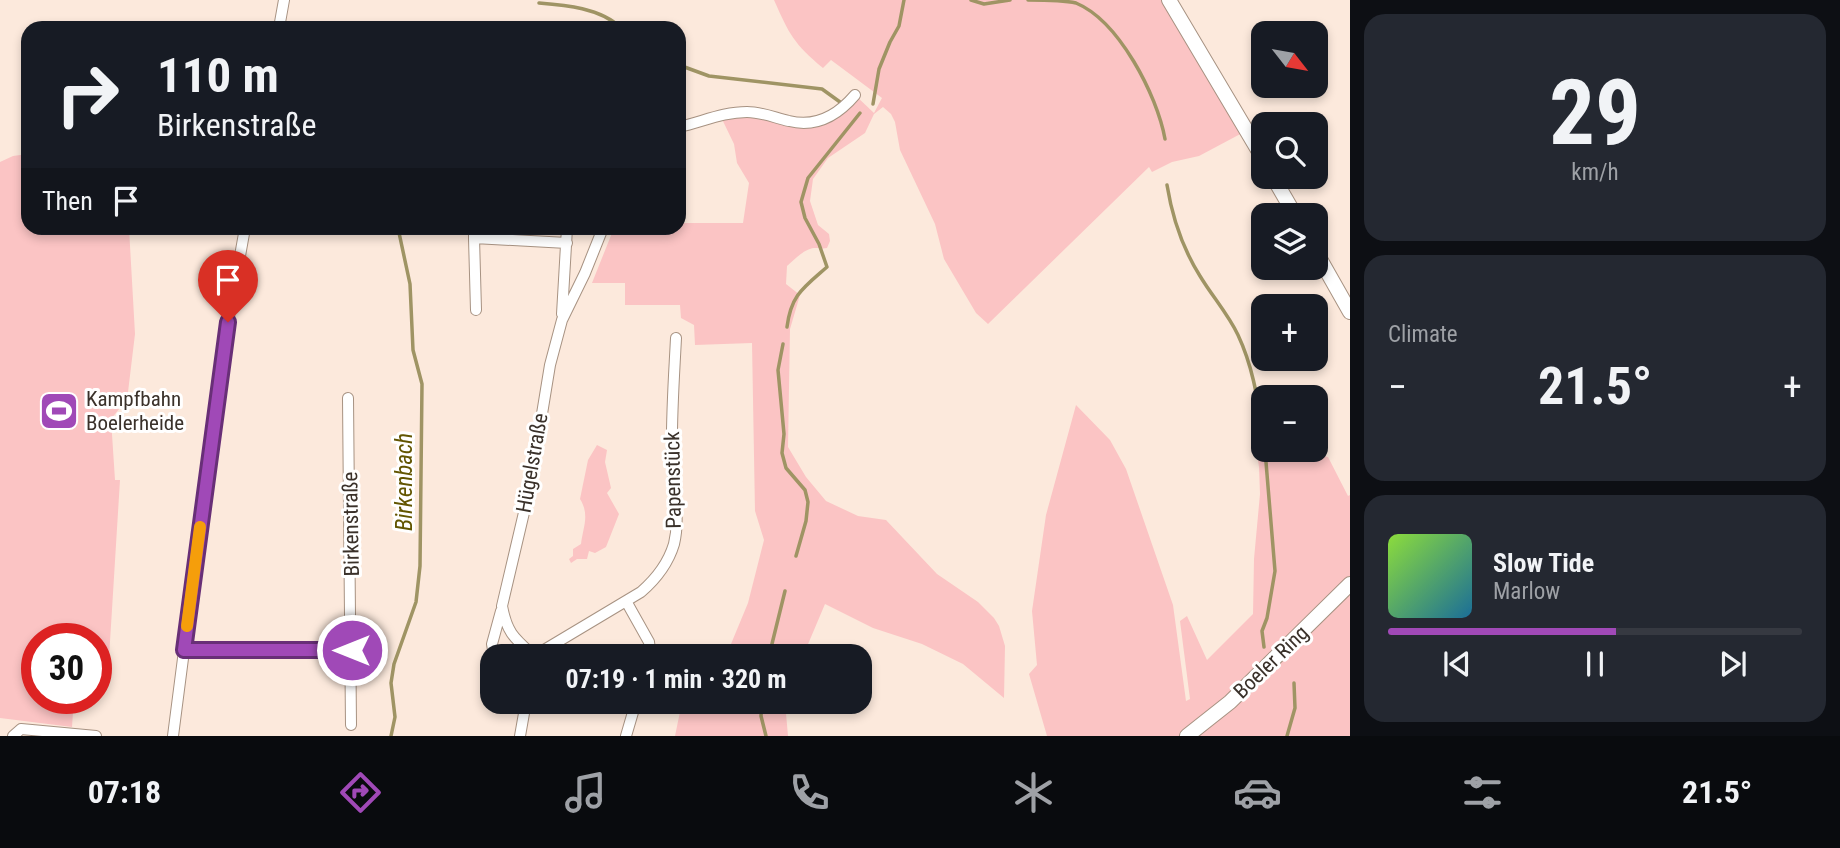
<!DOCTYPE html>
<html lang="en">
<head>
<meta charset="utf-8">
<style>
  body { margin:0; font-family:"Roboto Condensed",sans-serif; background:#242831; color:#f1f3f6; height:100vh; display:flex; flex-direction:column; font-size:26px; white-space:nowrap }
  * { box-sizing:border-box; margin:0 }
  p { font-size:23px; color:#9ea1a6 }
  .icon { flex:none; width:38px; height:38px; fill:none; stroke:currentColor; stroke-width:2; stroke-linecap:round; stroke-linejoin:round }
  .map { position:relative; flex:1; overflow:hidden }
  .side { display:flex; flex-direction:column; gap:14px; padding:14px; background:#0d0f14; width:490px }
  .side>* { flex:none }
  .banner { position:absolute; left:21px; top:21px; width:665px; height:214px; border-radius:21px; box-shadow:0 4px 10px #0003; background:#171b24; color:#f1f3f6; overflow:hidden }
  .needle { width:46px; rotate:121deg }
  .buttons { position:absolute; left:1251px; top:21px; display:grid; gap:14px }
  .buttons a { display:grid; place-items:center; width:77px; height:77px; border-radius:14px; background:#171b24; box-shadow:0 4px 10px #0003; font-size:35px }
  .speed { position:absolute; left:21px; top:623px; display:flex; gap:14px; font-size:35px; font-weight:700; text-align:center }
  .speed>* { display:grid; place-content:center; width:91px; height:91px; border-radius:50%; background:#171b24; box-shadow:0 4px 10px #0003; line-height:1 }
  .speed .limit { border:10px solid #d22; background:#fff; color:#111 }
  .pin { position:absolute; display:grid; place-items:center; width:60px; height:60px; color:#fff; margin:-72px -30px; border-radius:50% 50% 50% 0; rotate:-45deg; box-shadow:0 0 7px #0007 }
  .pin .icon { rotate:45deg }
  .me { position:absolute; width:77px; margin:-38px; rotate:270deg; stroke-linejoin:round; filter:drop-shadow(0 0 5px #0008) }
  .turn { display:flex; align-items:center; gap:24px; height:147px; padding:0 21px; font-size:32px }
  .turn .icon { width:91px; height:91px; stroke-width:2.5 }
  .turn b { display:block; font-size:49px; line-height:60px }
  .then { display:flex; align-items:center; height:66px; padding:0 21px; background:#0003; gap:14px; font-size:26px }
  .big { font-size:52px; font-weight:700; line-height:1.1 }
  .side .widget { flex:1; display:flex; flex-direction:column; justify-content:center; gap:10px; min-width:0; padding:0 24px; border-radius:21px; background:#242831 }
  .side .dial { align-items:center; gap:0 }
  .dial b { font-size:91px; line-height:1 }
  .song { display:flex; align-items:center; gap:21px }
  .cover { width:84px; height:84px; border-radius:10px; background:linear-gradient(135deg,hsl(90 70% 55%),hsl(200 70% 35%)) }
  .played { height:7px; border-radius:4px; background:linear-gradient(90deg,#a049b7 55%,#363941 55%) }
  .keys { display:flex; justify-content:space-around; direction:ltr }
  .heat { display:flex; justify-content:space-between; align-items:center; font-size:38px; direction:ltr }
  .trip { position:absolute; left:480px; top:644px; width:392px; height:70px; border-radius:21px; background:#171b24; box-shadow:0 4px 10px #0003; font-weight:700; line-height:70px; text-align:center }
  .tabs { display:flex; height:112px; justify-content:space-around; align-items:center; background:#090b0e; color:#9ea1a6 }
  .tabs .icon { width:49px; height:49px }
  .tabs .current { color:#a049b7 }
  .tabs b { font-size:32px; color:#f1f3f6 }
  main { display:flex; flex:1; min-height:0 }
  .map>svg:first-child { display:block }
</style>
</head>
<body>
<main>
<div class="map">
<svg width="1350" height="736" viewBox="0 0 1350 736">
  <rect width="100%" height="100%" fill="#fce9dc"/>
  <path fill="#fbc4c4" d="M774,0h395l77,131 -47,25 -27,6 -20,10 -3,-5 -161,157 -12,-11 -32,-54 -9,-35 -35,-74 -5,-28 -4,-8 -8,-7 -9,7 -9,19 -37,25 -15,21 -3,22 8,24 11,9 1,7 -3,7c-4,1 -8,0 -13,0 -10,1 -20,12 -27,18l-1,18 14,11 -10,34 -2,118 18,30 20,24 32,15 28,4 51,54 41,28 16,16 5,8 6,20 -1,52 -41,-34 -41,-20 -49,-16 -48,-24 -22,52h-77l22,-53 16,-63 -9,-29 -3,-168 -57,2 -1,-20 -13,-7 -1,-13h-55v-22h-33l22,-55h65v-5h64l6,-40 -12,-20 -3,-19 -14,-29 13,-3 75,11 47,-28 19,18 8,-15 -51,-38 -8,8c-29,-24 -34,-34 -49,-68z
    M28,154v74h101l6,106 -7,58 -4,11 -13,16 4,61h5l-11,178 -9,15 -4,-1v-33h-59v59h37l-2,29 -72,-9v-556l13,-6z
    M1076,405l34,35 16,29 47,136 13,96 4,-2 -10,-78 7,-5 20,44 46,-46 1,-55 6,-65 -1,-27 -6,-40 10,-4 1,27h58l1,6 5,1 20,39 2,-1v241h-303l-18,-62 8,-9 -5,-54 14,-96z
    M597,445l10,5 -2,12 6,26 -4,5 12,21 -13,33 -11,6 -6,-2 -2,8h-10l-6,4 -2,-4 4,-3v-7l8,-5c2,-17 9,-29 -1,-45l8,-39z
    M682,702h103l3,34h-113z"/>
  <g fill="none" stroke-linecap="round" stroke-linejoin="round">
    <path stroke="#9f9464" stroke-width="3.5" d="M971,0l13,4 26,-4
      M1028,0c14,0 35,0 48,3 43,18 81,92 89,136
      M539,3c26,2 62,5 82,25
      M679,65l30,11 113,13 18,13
      M873,104l6,-35 11,-27 9,-16 5,-26
      M1167,185c5,31 16,64 33,91 12,20 28,38 38,59 16,34 20,68 26,105
      M787,327c4,-32 16,-39 40,-60l-8,-23 -14,-26 -4,-16 7,-24 52,-65
      M783,344l-5,26 6,64 -2,19 4,15 19,22 3,12 -2,19 -10,35
      M1264,647l-2,-16 5,-13 8,-47 -10,-121
      M769,656l16,-65
      M762,702l-1,14 5,20
      M391,736l4,-19 -4,-34 3,-19 22,-62 4,-36 2,-182 -9,-34 -3,-66 -12,-56
      M1287,736l8,-28 -1,-25"/>
    <g stroke="#a79282" stroke-width="12">
      <path id="minor" d="M279,28l5,-28
        M679,127c23,-5 44,-15 68,-15 15,0 28,6 42,9 28,7 49,-6 66,-26
        M474,228v10l93,5
        M474,238l2,72
        M562,314l5,-86
        M348,398l3,327
        M626,601l23,41 2,14
        M184,650h168
        M494,656l-2,-12 9,-33
        M534,656c-20,-18 -27,-23 -32,-50l28,-119 20,-122 12,-45 23,-47 18,-45
        M534,656l107,-64c15,-13 27,-28 33,-48 7,-29 -2,-57 -2,-86 -1,-40 2,-80 4,-120
        M13,736l8,-7 75,7
        M173,736l49,-380 23,-128
        M520,736l6,-34
        M626,736l10,-34"/>
    </g>
    <g stroke="#a79282" stroke-width="16">
      <path id="major" d="M1169,0l95,160
        M1273,177l22,38
        M1316,252l34,60
        M1187,736l43,-34 120,-118"/>
    </g>
    <use href="#minor" stroke="#fff" stroke-width="10"/>
    <use href="#major" stroke="#fff" stroke-width="14"/>
  </g>
  <g fill="none" stroke-linecap="round" stroke-linejoin="round">
    <g stroke="#682f77" stroke-width="18">
      <path id="route" d="M228,322l-44,328h168"/>
    </g>
    <use href="#route" stroke="#a049b7" stroke-width="12"/>
    <path stroke="#f59e0b" stroke-width="12" d="M187,626l13,-99"/>
  </g>
  <defs>
    <g id="stadium-square" transform="scale(2.0125)"><rect x="-9" y="-9" width="18" height="18" rx="4" fill="#a049b7" stroke="#fff"/><path d="M0-5a6.5 5 0 1 0 0 10a6.5 5 0 1 0 0-10ZM-3.5-1.8h7v3.6h-7Z" fill="#fff"/></g>
  </defs>
  <g fill-rule="evenodd">
    <use href="#stadium-square" x="59" y="411"/>
  </g>
  <g text-anchor="middle" stroke-width="6" stroke-linejoin="round" paint-order="stroke">
    <g font-size="21" fill="#3a312a" stroke="#fff" text-anchor="start">
      <text x="86" y="406">Kampfbahn<tspan x="86" dy="24">Boelerheide</tspan></text>
    </g>
    <g font-size="21" fill="#3a312a" stroke="#fff">
      <text transform="translate(532 463) rotate(-80)" y="7">Hügelstraße</text>
      <text transform="translate(673 480) rotate(-91)" y="7">Papenstück</text>
      <text transform="translate(351 524) rotate(-91)" y="7">Birkenstraße</text>
      <text transform="translate(1271 662) rotate(-44)" y="7">Boeler Ring</text>
    </g>
    <g font-size="23" font-style="italic" fill="#625501" stroke="#fff">
      <text transform="translate(404 482) rotate(-90)" y="8">Birkenbach</text>
    </g>
  </g>
</svg>
<div class="buttons">
<a><svg class="needle" viewBox="-14 -14 28 28"><path d="M0-13l5 13h-10z" fill="#e53935"/><path d="M0 13l5-13h-10z" fill="#9ea1a6"/></svg></a>
<a><svg class="icon" aria-label="search" viewBox="0 0 24 24"><circle cx="10" cy="10" r="6"/><path d="M15 15l6 6"/></svg></a>
<a><svg class="icon" aria-label="layers" viewBox="0 0 24 24"><path d="M12 4l9 5-9 5-9-5zM3 14l9 5 9-5"/></svg></a>
<a>+</a>
<a>−</a>
</div>
<div class="speed"><div class="limit">30</div></div>
<div class="pin" style="left:228px;top:322px;background:#d93025"><svg class="icon" aria-label="arrive" viewBox="0 0 24 24"><path d="M6 21V4h12l-3 4 3 4H6"/></svg></div>
<svg class="me" style="left:352px;top:650px" viewBox="-20 -20 40 40"><circle r="17" fill="#a049b7" stroke="#fff" stroke-width="3"/><path d="M0-11L8 9 0 5-8 9z" fill="#fff"/></svg>
<div class="trip">07:19 · 1 min · 320 m</div>
<div class="banner">
<div class="turn"><svg class="icon" aria-label="right" viewBox="0 0 24 24"><path d="M7 20v-9h11M14 6l5 5-5 5"/></svg><div><b>110 m</b>Birkenstraße</div></div>
<div class="then">Then<svg class="icon" aria-label="arrive" viewBox="0 0 24 24"><path d="M6 21V4h12l-3 4 3 4H6"/></svg></div>
</div>
</div>
<section class="side">
<div class="widget dial"><b>29</b><p>km/h</p></div>
<div class="widget"><p>Climate</p>
<div class="heat"><a>−</a><b class="big">21.5°</b><a>+</a></div>
</div>
<div class="widget">
<div class="song"><i class="cover"></i><div><b>Slow Tide</b><p>Marlow</p></div></div>
<div class="played"></div>
<div class="keys"><svg class="icon" aria-label="previous" viewBox="0 0 24 24"><path d="M18 5L8 12l10 7zM5 5v14"/></svg><svg class="icon" aria-label="pause" viewBox="0 0 24 24"><path d="M8 5v14M16 5v14"/></svg><svg class="icon" aria-label="next" viewBox="0 0 24 24"><path d="M6 5l10 7-10 7zM19 5v14"/></svg></div>
</div>
</section>
</main>
<nav class="tabs">
<b>07:18</b>
<svg class="icon current" aria-label="directions" viewBox="0 0 24 24"><path d="M12 3l9 9-9 9-9-9zM9 14v-3h6M13 9l2 2-2 2"/></svg>
<svg class="icon" aria-label="music" viewBox="0 0 24 24"><path d="M9 18V5l10-2v13"/><circle cx="6" cy="18" r="3"/><circle cx="16" cy="16" r="3"/></svg>
<svg class="icon" aria-label="phone" viewBox="0 0 24 24"><path d="M5 4h4l2 5-3 2q2 4 5 5l2-3 5 2v4C11 20 4 13 5 4z"/></svg>
<svg class="icon" aria-label="climate" viewBox="0 0 24 24"><path d="M12 3v18M4 7l16 10M4 17L20 7"/></svg>
<svg class="icon" aria-label="car" viewBox="0 0 24 24"><path d="M5 17H2v-5l4-1 3-4h7l3 4 3 1v5h-3M9 17h6M6 11h13"/><circle cx="7" cy="17" r="2"/><circle cx="17" cy="17" r="2"/></svg>
<svg class="icon" aria-label="filters" viewBox="0 0 24 24"><path d="M4 7h16M4 17h16"/><circle cx="9" cy="7" r="2"/><circle cx="15" cy="17" r="2"/></svg>
<b>21.5°</b>
</nav>
</body>
</html>
